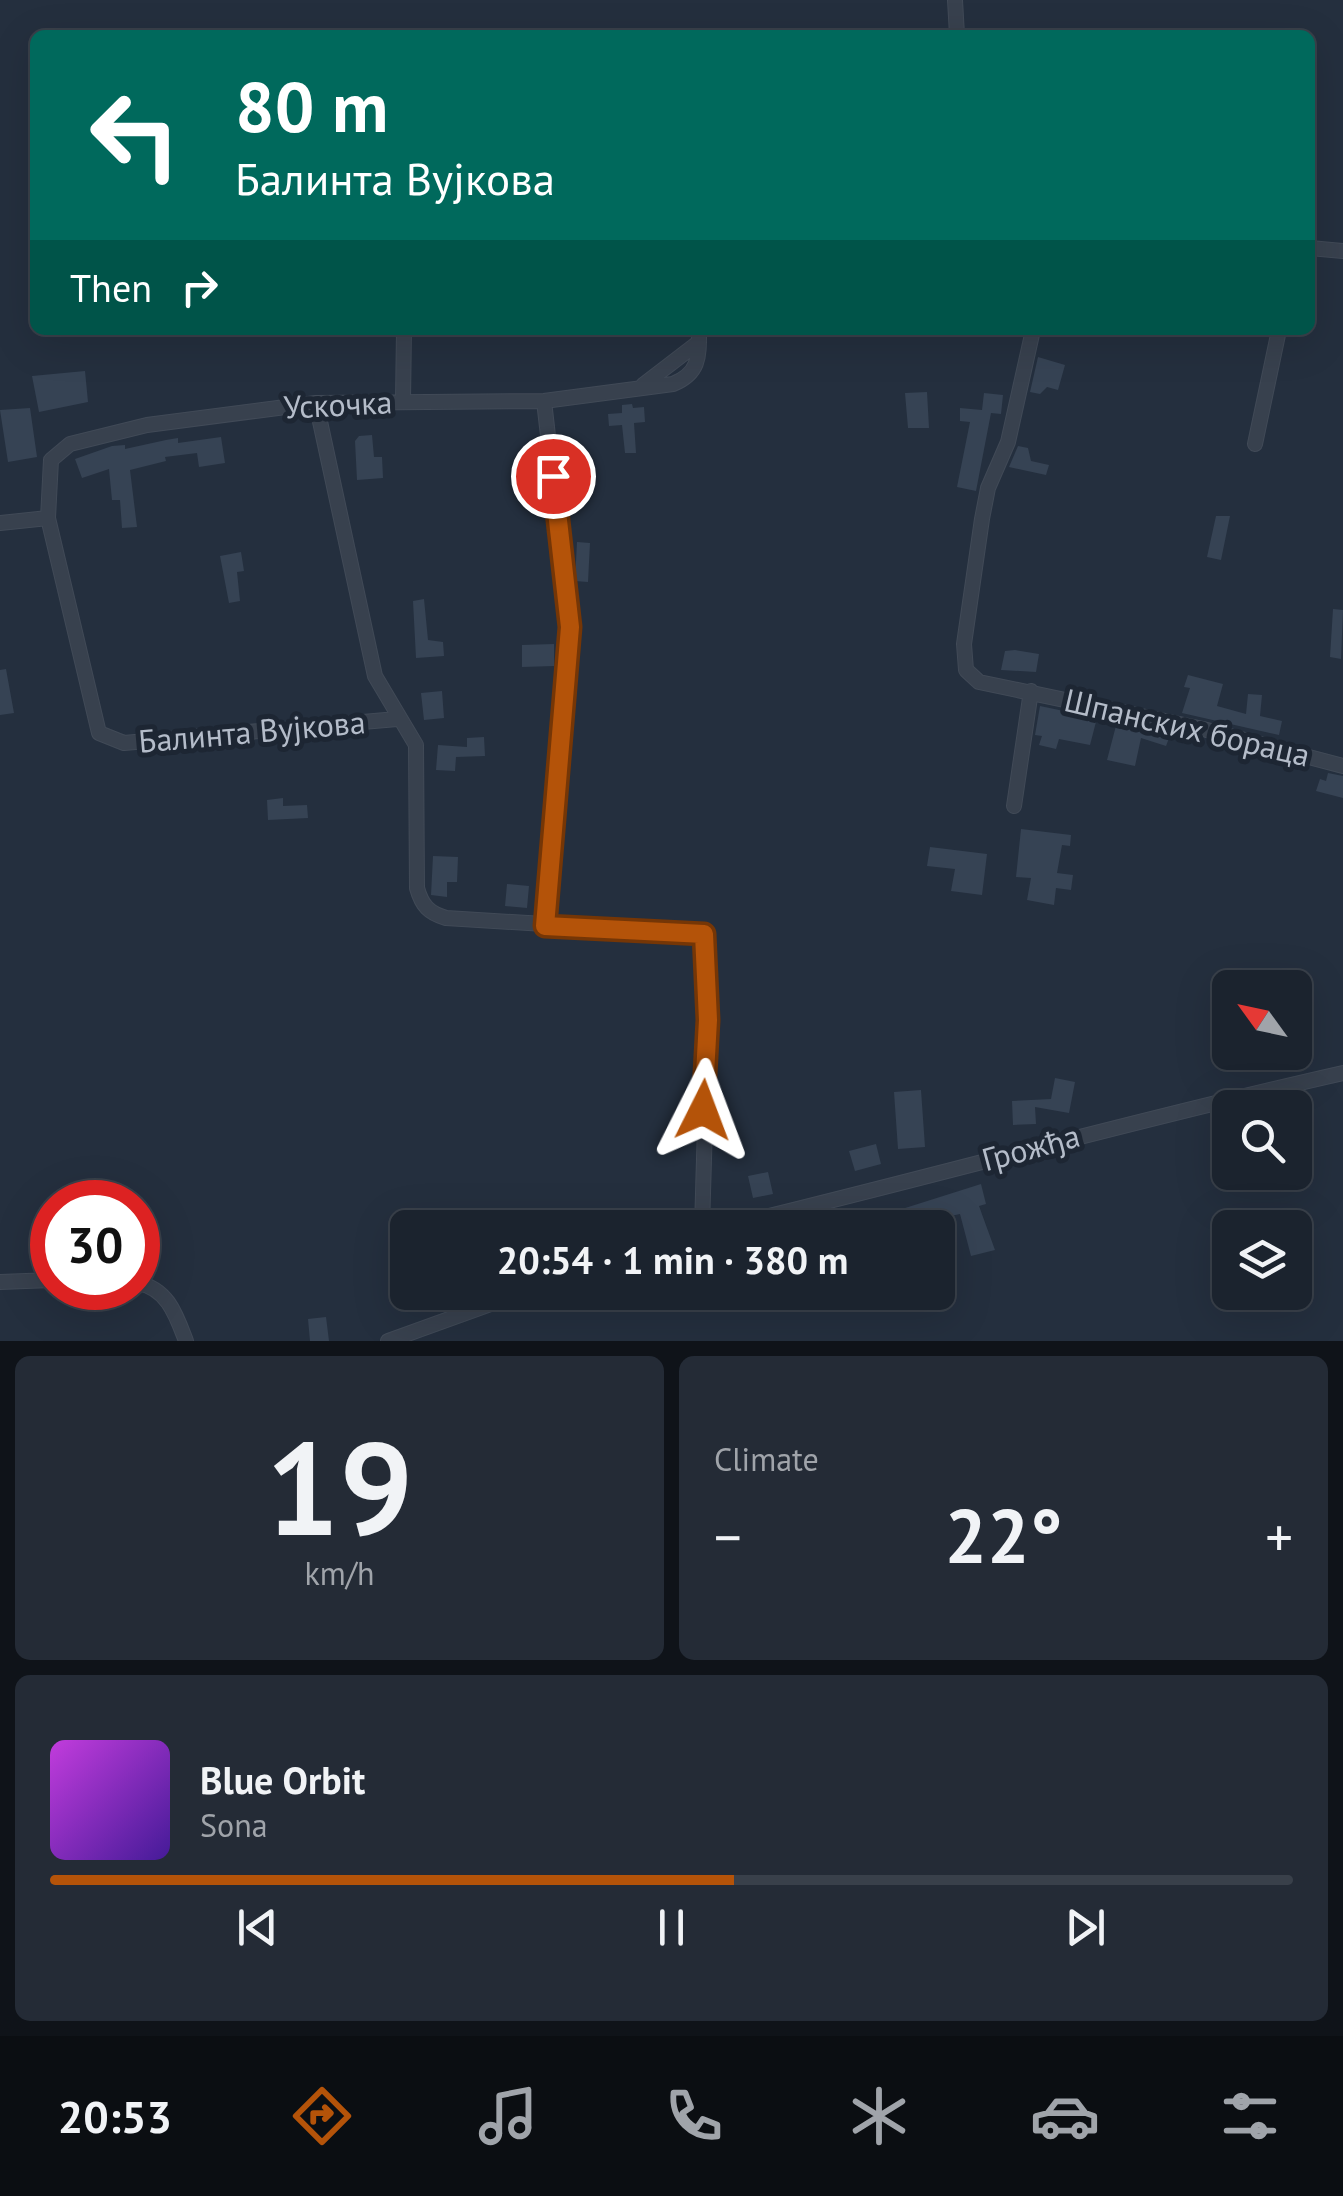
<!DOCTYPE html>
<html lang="en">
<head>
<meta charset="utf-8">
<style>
  body { margin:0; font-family:"PT Sans",sans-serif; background:#242b36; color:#f1f3f6; height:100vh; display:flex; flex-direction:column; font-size:38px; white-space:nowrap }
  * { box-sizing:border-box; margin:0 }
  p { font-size:32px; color:#a0a4aa }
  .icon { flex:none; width:55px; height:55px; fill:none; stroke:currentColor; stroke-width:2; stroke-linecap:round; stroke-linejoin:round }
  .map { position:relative; height:1341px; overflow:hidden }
  .drawer { display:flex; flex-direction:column; gap:15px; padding:15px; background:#0f1319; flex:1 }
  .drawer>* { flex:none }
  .banner { position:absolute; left:30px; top:30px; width:1285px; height:305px; border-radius:15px; box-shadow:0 10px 40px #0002,0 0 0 2px #39404a; background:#00695c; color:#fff; overflow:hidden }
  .needle { width:65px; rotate:303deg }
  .controls { position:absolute; left:1212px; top:970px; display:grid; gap:20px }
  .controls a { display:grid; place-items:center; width:100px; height:100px; border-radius:15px; background:#1b232e; box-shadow:0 10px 40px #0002,0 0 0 2px #39404a; font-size:50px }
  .speed { position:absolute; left:30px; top:1180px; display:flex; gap:20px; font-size:50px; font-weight:700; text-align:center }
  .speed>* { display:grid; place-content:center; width:130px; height:130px; border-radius:50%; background:#1b232e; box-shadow:0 10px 40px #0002,0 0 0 2px #39404a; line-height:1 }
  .speed .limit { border:15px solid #d22; background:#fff; color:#111 }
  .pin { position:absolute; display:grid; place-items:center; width:85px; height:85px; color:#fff; margin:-42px; border:5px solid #fff; border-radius:50%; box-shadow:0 2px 10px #0007 }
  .me { position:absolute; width:110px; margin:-55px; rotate:3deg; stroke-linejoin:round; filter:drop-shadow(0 0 8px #0008) }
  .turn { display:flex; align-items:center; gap:35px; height:210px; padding:0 40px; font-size:45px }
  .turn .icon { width:130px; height:130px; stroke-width:2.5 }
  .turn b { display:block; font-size:70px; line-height:85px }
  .then { display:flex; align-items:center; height:95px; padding:0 40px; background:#0003; gap:20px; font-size:38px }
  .big { font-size:75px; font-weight:800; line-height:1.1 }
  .drawer .tile { flex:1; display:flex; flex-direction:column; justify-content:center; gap:15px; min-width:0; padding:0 35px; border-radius:15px; background:#242b36 }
  .drawer .dial { align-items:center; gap:0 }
  .dial b { font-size:130px; line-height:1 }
  .song { display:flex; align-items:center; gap:30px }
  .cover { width:120px; height:120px; border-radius:15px; background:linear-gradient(135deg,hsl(290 70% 55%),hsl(260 70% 35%)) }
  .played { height:10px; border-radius:5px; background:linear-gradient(90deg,#b45309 55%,#39404a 55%) }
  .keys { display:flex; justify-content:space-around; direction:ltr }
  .heat { display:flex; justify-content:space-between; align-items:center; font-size:55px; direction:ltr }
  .drawer .tiles { flex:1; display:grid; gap:15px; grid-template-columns:1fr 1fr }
  .tile:last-child { grid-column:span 2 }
  .trip { position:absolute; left:390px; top:1210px; width:565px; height:100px; border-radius:15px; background:#1b232e; box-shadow:0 10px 40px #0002,0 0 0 2px #39404a; font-weight:800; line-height:100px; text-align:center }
  .menu { display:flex; height:160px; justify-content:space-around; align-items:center; background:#0b0e12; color:#a0a4aa }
  .menu .icon { width:70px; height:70px }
  .menu .active { color:#b45309 }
  .menu b { font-size:45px; color:#f1f3f6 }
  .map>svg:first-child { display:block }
</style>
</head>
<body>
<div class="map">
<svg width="1343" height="1341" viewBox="0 0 1343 1341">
  <rect width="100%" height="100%" fill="#242f3e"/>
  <path fill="#364354" d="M1038,357l27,8 -7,25 -11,-3 -7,7 -10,-2z
    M85,371l3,31 -49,10 -7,-36z
    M927,392l2,36h-21l-3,-35z
    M984,393l19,2 -2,19 -10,-1 -15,78 -19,-4 13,-65 -10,-1v-13l22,2z
    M632,404l1,4 11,-1 1,15 -11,1 2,30h-11l-3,-28 -13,1 -1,-12 14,-1v-8z
    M30,408l7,49 -29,5 -8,-52z
    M372,435l2,22h8l1,21 -26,2 -2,-39 4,-5z
    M221,437l4,26 -26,4 -2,-14 -32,4 1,4 -36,9 7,57 -15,1 -2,-28h-8l-3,-31 -27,9 -7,-19 37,-13 13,-1v4l41,-9 12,-2v5z
    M1018,446l10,2 3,13 18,4 -3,10 -37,-8z
    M1216,516h14l-9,44 -14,-3z
    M577,542l13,1 -2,39 -13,-1z
    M241,552l3,19 -7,1 3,29 -11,2 -9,-47z
    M424,599l4,41 15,2 1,14 -28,2 -3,-57z
    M1333,609l10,1 -2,49 -11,-2z
    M554,644v22l-32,1v-22z
    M1015,650l24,4 -3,18 -35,-2 4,-19z
    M6,669l8,44 -14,2v-45z
    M1188,675l35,9 -6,22 29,8 2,-20 14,1 -2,21 22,5 -3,14 -97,-22 8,-25 -6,-1z
    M442,691l2,27 -20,2 -3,-27z
    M1040,706l57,12 -7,27 -31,-6 -3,10 -17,-4 3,-9 -7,-1z
    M1117,722l54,11 -5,13 -25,-8 -6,28 -28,-6z
    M484,737l1,19 -29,1 -1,14 -19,-1 2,-25 29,2v-9z
    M1328,773l15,3v22l-27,-7 4,-12 6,2z
    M283,798v8l24,-1 1,13 -40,2 -1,-20z
    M1021,829l50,6 -1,11 -8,-1 -5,28 16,2 -2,15 -15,-2 -2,17 -27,-5 4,-22 -15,-1z
    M930,847l57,7 -5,41 -31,-4 4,-22 -28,-3z
    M433,856l25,1 -1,25h-10v15l-16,-2z
    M507,884l22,2 -2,22 -22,-2z
    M1055,1078l20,4 -6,31 -34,-6 1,17 -23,1 -1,-24 39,-2z
    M921,1090l4,57 -27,2 -4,-57z
    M876,1144l5,20 -26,7 -6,-20z
    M768,1172l5,22 -20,4 -5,-22z
    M981,1184l5,20 -7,2 16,44 -24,6 -11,-42 -56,12 -2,-17z
    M326,1317l3,24h-19l-2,-22z"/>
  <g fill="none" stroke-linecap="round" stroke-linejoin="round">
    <g stroke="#414a57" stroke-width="16">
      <path id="minor" d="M955,0l2,35
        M1310,248l33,3
        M1033,330l-25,112 -20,46 -6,31 -18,125 2,26 13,12 224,47 140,37
        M643,385l56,-43
        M403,401l1,-71
        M544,401l26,226 -25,299
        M316,403l59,273 41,69 1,143c5,18 12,25 29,30l258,16 4,86 -6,208
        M1255,444l24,-114
        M0,523l48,-5
        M397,719l-273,24 -25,-10 -51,-215 3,-58 19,-16 77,-19 169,-22 228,-2 129,-17c27,-11 26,-28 26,-54
        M1014,806l17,-115
        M720,1228c208,-50 414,-108 623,-155
        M0,1282l52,-2
        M138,1283c30,6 38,32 48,58
        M388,1341l136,-49"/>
    </g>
    <use href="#minor" stroke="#38414e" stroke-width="14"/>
  </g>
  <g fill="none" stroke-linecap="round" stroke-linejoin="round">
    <g stroke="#753606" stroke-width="25">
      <path id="route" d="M553,476l17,151 -25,299 159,8 4,86 -5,90"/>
    </g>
    <use href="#route" stroke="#b45309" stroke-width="18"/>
  </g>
  <g text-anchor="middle" stroke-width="10" stroke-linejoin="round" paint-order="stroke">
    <g font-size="32" fill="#b4bcc9" stroke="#1d2633">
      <text transform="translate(338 405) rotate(-3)" y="11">Ускочка</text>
      <text transform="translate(1187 728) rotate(13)" y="11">Шпанских бораца</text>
      <text transform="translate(252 732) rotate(-5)" y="11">Балинта Вујкова</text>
      <text transform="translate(1031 1148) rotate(-15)" y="11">Грожђа</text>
    </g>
  </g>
</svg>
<div class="controls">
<a><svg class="needle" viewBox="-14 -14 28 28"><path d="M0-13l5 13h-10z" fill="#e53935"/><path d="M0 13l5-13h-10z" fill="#a0a4aa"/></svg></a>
<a><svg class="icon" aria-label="search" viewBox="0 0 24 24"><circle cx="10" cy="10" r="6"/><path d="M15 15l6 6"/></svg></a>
<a><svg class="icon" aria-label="layers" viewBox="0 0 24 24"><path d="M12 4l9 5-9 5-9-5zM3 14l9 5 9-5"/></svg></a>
</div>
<div class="speed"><div class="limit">30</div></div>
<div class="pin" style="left:553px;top:476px;background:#d93025"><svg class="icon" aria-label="arrive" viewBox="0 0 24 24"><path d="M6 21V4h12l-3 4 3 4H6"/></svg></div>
<svg class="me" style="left:703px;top:1110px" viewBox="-20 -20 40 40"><path d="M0-17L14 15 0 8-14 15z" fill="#b45309" stroke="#fff" stroke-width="4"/></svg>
<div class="trip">20:54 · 1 min · 380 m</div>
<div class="banner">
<div class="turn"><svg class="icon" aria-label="left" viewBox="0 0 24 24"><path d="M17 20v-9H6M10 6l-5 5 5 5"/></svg><div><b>80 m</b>Балинта Вујкова</div></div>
<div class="then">Then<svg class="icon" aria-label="right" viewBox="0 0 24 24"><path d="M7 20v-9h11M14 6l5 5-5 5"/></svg></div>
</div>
</div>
<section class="drawer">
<div class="tiles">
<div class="tile dial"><b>19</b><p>km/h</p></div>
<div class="tile"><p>Climate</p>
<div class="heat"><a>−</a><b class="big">22°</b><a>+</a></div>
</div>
<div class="tile">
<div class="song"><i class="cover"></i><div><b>Blue Orbit</b><p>Sona</p></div></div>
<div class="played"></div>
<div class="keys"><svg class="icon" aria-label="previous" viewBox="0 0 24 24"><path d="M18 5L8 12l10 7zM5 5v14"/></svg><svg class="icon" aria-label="pause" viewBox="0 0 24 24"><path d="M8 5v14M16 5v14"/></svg><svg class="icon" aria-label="next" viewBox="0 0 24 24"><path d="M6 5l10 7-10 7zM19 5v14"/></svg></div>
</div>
</div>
</section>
<nav class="menu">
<b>20:53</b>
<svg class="icon active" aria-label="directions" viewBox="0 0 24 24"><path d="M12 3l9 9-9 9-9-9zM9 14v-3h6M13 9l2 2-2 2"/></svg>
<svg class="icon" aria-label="music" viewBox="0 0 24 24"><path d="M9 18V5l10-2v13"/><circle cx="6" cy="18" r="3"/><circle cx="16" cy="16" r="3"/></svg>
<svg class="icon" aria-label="phone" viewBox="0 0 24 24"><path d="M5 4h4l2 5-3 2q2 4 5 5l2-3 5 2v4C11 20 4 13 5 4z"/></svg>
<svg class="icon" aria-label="climate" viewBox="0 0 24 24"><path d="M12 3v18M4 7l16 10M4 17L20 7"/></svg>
<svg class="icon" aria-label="car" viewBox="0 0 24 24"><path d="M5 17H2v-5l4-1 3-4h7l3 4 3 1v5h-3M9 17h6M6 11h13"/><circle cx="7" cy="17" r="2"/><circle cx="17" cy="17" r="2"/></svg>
<svg class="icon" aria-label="filters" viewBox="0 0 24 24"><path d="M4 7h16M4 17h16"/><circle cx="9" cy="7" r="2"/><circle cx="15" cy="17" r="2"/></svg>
</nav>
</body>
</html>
